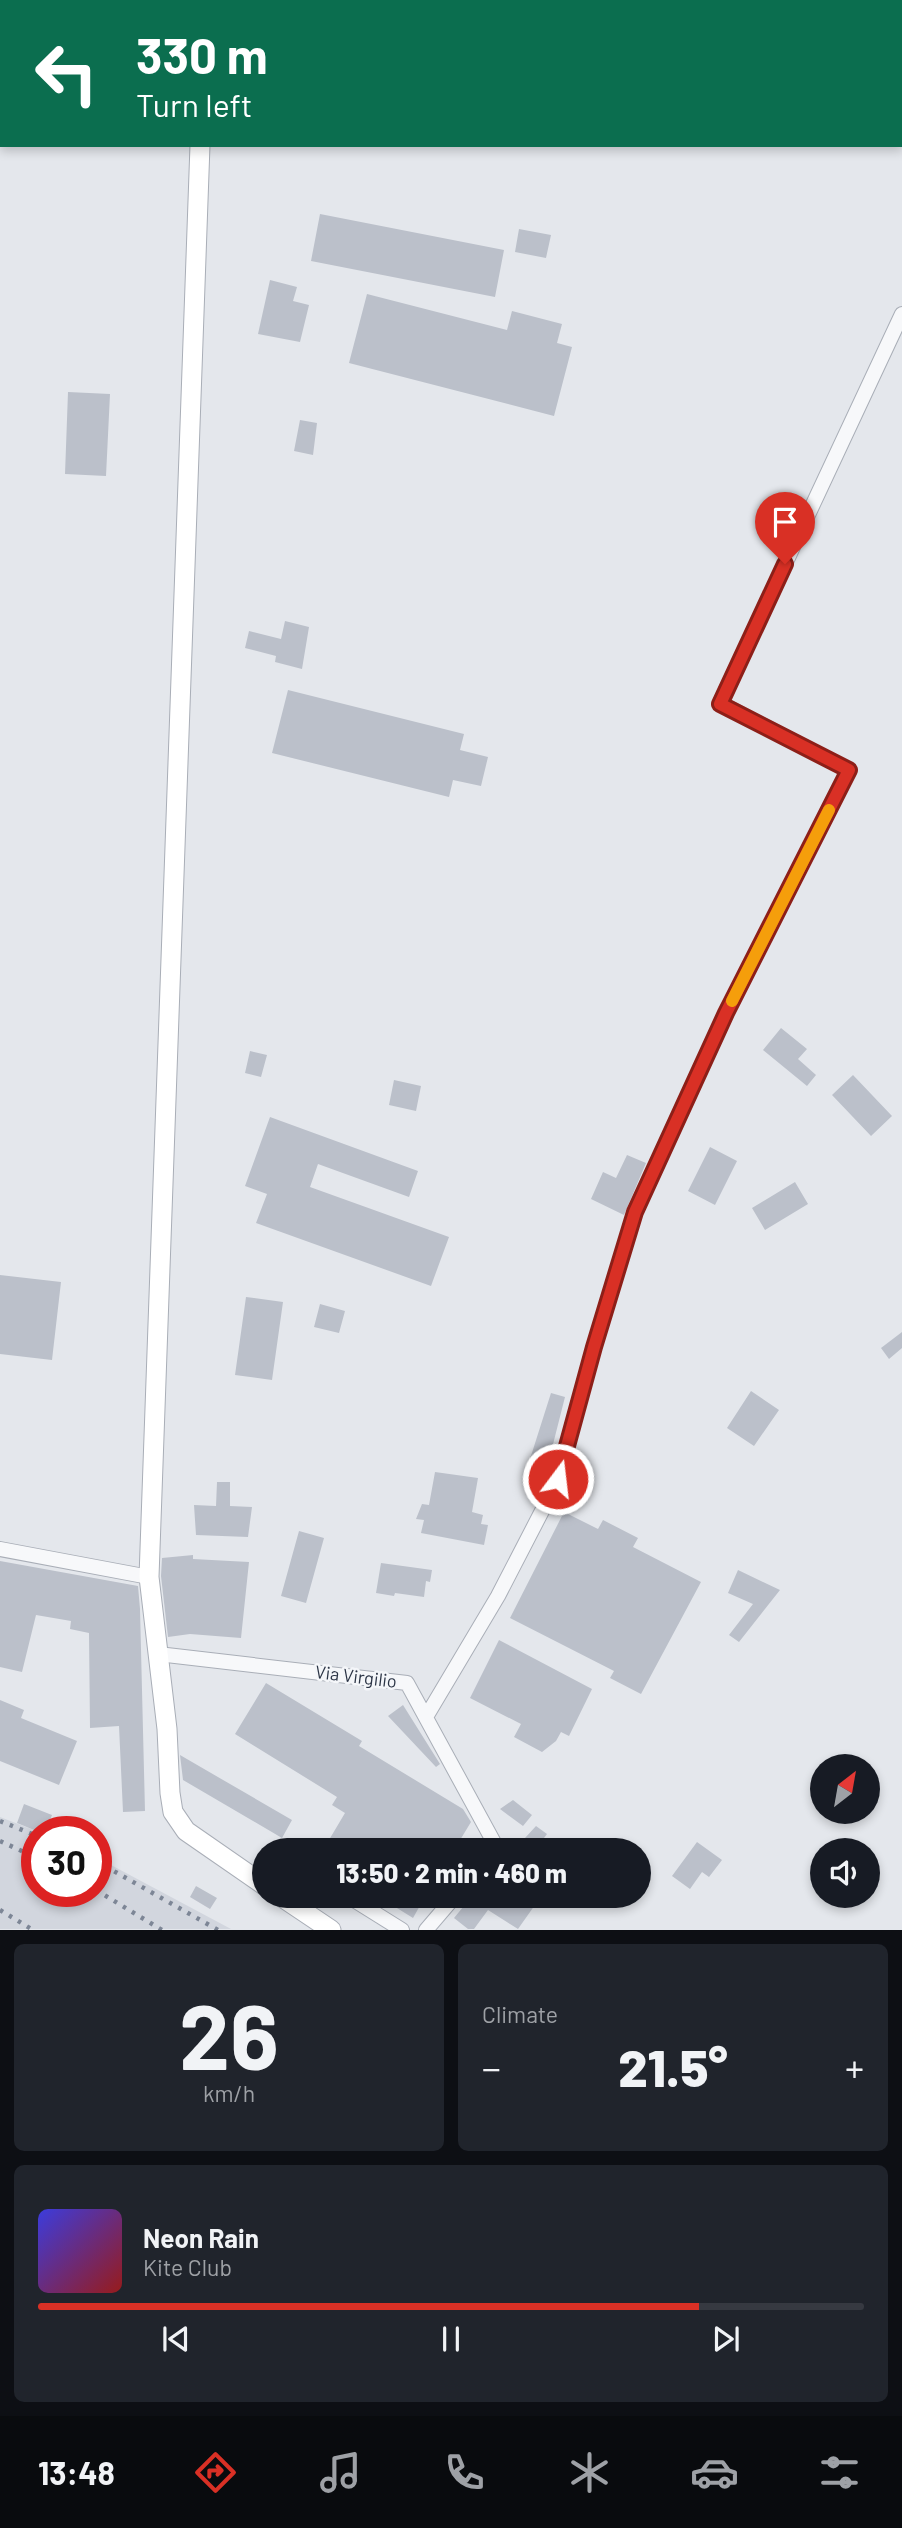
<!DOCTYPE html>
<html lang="en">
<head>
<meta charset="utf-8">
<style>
  body { margin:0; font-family:Barlow,sans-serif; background:#20242c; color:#f1f3f6; height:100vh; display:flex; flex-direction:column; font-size:26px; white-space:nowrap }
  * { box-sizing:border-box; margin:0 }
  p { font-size:23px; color:#9ea1a6 }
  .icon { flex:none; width:38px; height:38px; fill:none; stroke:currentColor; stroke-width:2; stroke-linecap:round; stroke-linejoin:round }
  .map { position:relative; height:1930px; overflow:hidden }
  .drawer { display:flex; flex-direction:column; gap:14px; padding:14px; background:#0d0f14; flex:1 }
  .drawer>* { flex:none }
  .hud { position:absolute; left:0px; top:0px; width:903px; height:147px; box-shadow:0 4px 10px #0003; background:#0b6e4f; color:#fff; overflow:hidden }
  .needle { width:46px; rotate:31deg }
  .controls { position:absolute; left:810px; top:1754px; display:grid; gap:14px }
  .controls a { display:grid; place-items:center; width:70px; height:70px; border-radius:50%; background:#171b24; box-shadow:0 4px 10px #0003; font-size:35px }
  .speed { position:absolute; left:21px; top:1816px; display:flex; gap:14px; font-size:35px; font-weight:700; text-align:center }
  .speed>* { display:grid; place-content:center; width:91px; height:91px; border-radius:50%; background:#171b24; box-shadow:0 4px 10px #0003; line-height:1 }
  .speed .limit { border:10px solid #d22; background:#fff; color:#111 }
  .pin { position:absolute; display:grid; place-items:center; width:60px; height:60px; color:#fff; margin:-72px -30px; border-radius:50% 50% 50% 0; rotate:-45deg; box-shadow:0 0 7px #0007 }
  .pin .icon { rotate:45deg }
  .me { position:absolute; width:77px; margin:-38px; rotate:15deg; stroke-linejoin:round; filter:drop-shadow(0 0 5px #0008) }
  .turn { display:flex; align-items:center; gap:24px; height:147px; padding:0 21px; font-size:32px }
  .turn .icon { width:91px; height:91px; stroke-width:2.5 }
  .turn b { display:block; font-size:49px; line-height:60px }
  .big { font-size:52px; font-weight:800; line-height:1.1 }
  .drawer .tile { flex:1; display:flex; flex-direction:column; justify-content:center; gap:10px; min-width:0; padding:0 24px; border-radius:10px; background:#20242c }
  .drawer .dial { align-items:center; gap:0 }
  .dial b { font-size:91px; line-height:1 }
  .song { display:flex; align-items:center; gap:21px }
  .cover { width:84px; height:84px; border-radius:10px; background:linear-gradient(135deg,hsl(240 70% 55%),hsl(0 70% 35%)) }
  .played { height:7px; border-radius:4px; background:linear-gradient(90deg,#d93025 80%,#363941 80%) }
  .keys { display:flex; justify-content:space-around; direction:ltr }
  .heat { display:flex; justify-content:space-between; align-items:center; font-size:38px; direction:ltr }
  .drawer .tiles { flex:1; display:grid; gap:14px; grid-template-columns:1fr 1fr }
  .tile:last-child { grid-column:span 2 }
  .trip { position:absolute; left:252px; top:1838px; width:399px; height:70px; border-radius:35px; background:#171b24; box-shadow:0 4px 10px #0003; font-weight:800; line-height:70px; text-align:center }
  .tabs { display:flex; height:112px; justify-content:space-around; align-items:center; background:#090b0e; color:#9ea1a6 }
  .tabs .icon { width:49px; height:49px }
  .tabs .on { color:#d93025 }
  .tabs b { font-size:32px; color:#f1f3f6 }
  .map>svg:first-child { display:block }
</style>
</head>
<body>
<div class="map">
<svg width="902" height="1930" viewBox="0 0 902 1930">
  <rect width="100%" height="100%" fill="#e4e7ec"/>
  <path fill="#d2d6de" d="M0,1817l39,15h-2v60h59v-35l135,72h-231z"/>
  <path fill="#bbc0ca" d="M320,214l184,36 -9,47 -184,-36z
    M519,229l32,6 -5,23 -31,-6z
    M270,280l27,7 -4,14 16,4 -9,37 -42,-8z
    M367,294l140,36 5,-19 50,13 -5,19 15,4 -18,69 -205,-53z
    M68,392l42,2 -4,82 -41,-2z
    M300,420l17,3 -4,32 -19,-4z
    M285,621l24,6 -7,42 -27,-7 1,-6 -31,-8 4,-17 32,8z
    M288,690l176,44 -4,16 28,7 -7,29 -28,-6 -4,17 -177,-44z
    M781,1028l26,21 -9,10 18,16 -9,11 -44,-36z
    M250,1051l17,4 -6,22 -16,-4z
    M853,1075l39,41 -21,20 -39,-41z
    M394,1080l27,6 -5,25 -27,-6z
    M270,1117l148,54 -9,26 -91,-33 -8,23 139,50 -18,49 -175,-63 11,-29 -22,-8z
    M710,1147l27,14 -22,44 -27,-14z
    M627,1155l19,8 -22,52 -33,-16 12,-27 13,6z
    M795,1182l13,22 -43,26 -13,-22z
    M0,1275l61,7 -9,78 -52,-6z
    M246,1297l37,5 -11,78 -37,-5z
    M320,1304l25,7 -6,22 -25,-6z
    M902,1332v16l-13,11 -8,-11z
    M751,1391l28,19 -25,36 -27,-18z
    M551,1393l14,4 -17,67 -18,-5z
    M435,1472l43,6 -6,34 11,3 -2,9 7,1 -4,20 -63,-12 3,-13 -8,-1 6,-15 7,1z
    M217,1482h13v24l22,1 -4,30 -52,-2 -2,-30 22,1z
    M564,1512l34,17 5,-9 35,18 -5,9 68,35 -60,112 -31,-16 4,-7 -104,-53z
    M299,1531l25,7 -18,65 -25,-7z
    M193,1555v4l56,3 -8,76 -51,-4 -22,3 -7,-61 1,-18z
    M0,1561l138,25 2,23 5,202 -22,1 -4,-86 -29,2 -1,-95 -19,-4 1,-8 -35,-6 -14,57 -22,-5z
    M381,1563l51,7 -2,12 -4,-1 -2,16 -29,-4 -1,3 -18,-3z
    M738,1570l42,20 -41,52 -10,-7 24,-31 -25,-11z
    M499,1640l93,49 -23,47 -8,-4 -5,9 -14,11 -28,-15 7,-13 -51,-26z
    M266,1683l96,58 -3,5 104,63 8,13 -17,28h-131l22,-37 -13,-8 5,-8 -102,-63z
    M0,1700l24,10 -3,8 56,23 -18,44 -59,-24z
    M403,1705l37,59 -4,3 -48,-51z
    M180,1755l112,65 -10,18 -99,-58z
    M513,1800l19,15 -9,11 -23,-17z
    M24,1804l28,11 -7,17h-6l-22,-9z
    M536,1826l11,8 -12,16h-21z
    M697,1842l25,18 -13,17 -7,-5 -12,17 -18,-13z
    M196,1886l21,12 -7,11 -20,-12z
    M376,1895h50l-13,23z
    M473,1895h69l-24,34 -30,-19 -14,19h-6l-14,-11z"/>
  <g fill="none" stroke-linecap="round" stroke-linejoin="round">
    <g stroke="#a9aeb7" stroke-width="16">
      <path id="minor" d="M0,1549l149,28
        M158,1654l249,29 90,165 -1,2
        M426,1717l72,-121 60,-116 36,-133 41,-135 91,-199 123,-243 -129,-67 182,-389
        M346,1895l56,35
        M426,1930l30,-35"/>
    </g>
    <g stroke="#a9aeb7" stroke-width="21">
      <path id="secondary" d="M205,2v-2
        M200,145l-51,1432 18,152 3,64 3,19 13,19 78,54
        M279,1895l52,35"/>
    </g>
    <use href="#minor" stroke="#f7f8fa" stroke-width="14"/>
    <use href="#secondary" stroke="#fff" stroke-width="19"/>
    <path stroke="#7d8696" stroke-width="4.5" stroke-dasharray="3.5 7" stroke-linecap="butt" d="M0,1821l37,15
      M0,1841l37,17
      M96,1861l122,69
      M96,1890l66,40
      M0,1910l33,20"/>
  </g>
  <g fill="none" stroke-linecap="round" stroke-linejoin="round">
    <g stroke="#8d1f18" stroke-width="18">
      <path id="route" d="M558,1479l36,-132 41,-135 91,-199 123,-243 -129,-66 65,-140"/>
    </g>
    <use href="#route" stroke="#d93025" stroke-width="12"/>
    <path stroke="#f59e0b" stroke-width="12" d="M732,1001l97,-191"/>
  </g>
  <g text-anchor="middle" stroke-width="5" stroke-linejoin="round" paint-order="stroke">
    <g font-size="18" fill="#2b3445" stroke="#f4f6f9">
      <text transform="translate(356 1677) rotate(7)" y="6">Via Virgilio</text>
    </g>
  </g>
</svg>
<div class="controls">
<a><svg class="needle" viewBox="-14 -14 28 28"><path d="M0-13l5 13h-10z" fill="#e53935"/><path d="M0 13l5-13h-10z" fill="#9ea1a6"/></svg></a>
<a><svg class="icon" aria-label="sound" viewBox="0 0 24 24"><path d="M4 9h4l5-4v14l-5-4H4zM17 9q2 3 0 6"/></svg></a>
</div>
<div class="speed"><div class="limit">30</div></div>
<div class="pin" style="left:785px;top:564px;background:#d93025"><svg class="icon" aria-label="arrive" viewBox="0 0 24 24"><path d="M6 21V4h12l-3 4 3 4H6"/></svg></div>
<svg class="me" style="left:558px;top:1479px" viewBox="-20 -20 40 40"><circle r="17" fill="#d93025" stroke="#fff" stroke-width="3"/><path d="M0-11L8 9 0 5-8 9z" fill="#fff"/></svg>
<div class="trip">13:50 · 2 min · 460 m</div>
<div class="hud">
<div class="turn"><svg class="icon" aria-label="left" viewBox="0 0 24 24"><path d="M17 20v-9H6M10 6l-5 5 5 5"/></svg><div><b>330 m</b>Turn left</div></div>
</div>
</div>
<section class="drawer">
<div class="tiles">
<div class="tile dial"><b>26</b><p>km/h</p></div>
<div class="tile"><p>Climate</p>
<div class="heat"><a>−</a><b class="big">21.5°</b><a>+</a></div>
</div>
<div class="tile">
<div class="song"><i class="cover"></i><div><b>Neon Rain</b><p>Kite Club</p></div></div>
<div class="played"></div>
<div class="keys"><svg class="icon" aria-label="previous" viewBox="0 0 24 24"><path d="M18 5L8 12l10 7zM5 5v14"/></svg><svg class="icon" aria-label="pause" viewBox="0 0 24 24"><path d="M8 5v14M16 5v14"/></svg><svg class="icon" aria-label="next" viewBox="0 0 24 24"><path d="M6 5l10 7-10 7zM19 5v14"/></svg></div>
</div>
</div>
</section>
<nav class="tabs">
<b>13:48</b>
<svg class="icon on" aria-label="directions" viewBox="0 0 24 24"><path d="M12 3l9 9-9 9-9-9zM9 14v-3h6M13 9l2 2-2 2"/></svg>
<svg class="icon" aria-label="music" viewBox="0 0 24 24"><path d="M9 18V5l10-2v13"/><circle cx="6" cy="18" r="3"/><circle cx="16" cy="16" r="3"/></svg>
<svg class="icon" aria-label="phone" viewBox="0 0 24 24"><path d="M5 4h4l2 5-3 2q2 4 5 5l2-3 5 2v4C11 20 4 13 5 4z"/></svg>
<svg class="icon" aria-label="climate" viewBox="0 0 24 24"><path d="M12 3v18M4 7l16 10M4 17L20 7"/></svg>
<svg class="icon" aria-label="car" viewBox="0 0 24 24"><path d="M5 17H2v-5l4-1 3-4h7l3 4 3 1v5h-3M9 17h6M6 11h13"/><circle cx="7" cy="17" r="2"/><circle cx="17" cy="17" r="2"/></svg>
<svg class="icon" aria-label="filters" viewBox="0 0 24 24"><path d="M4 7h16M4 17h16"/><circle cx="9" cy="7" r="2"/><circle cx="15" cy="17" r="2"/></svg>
</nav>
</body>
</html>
